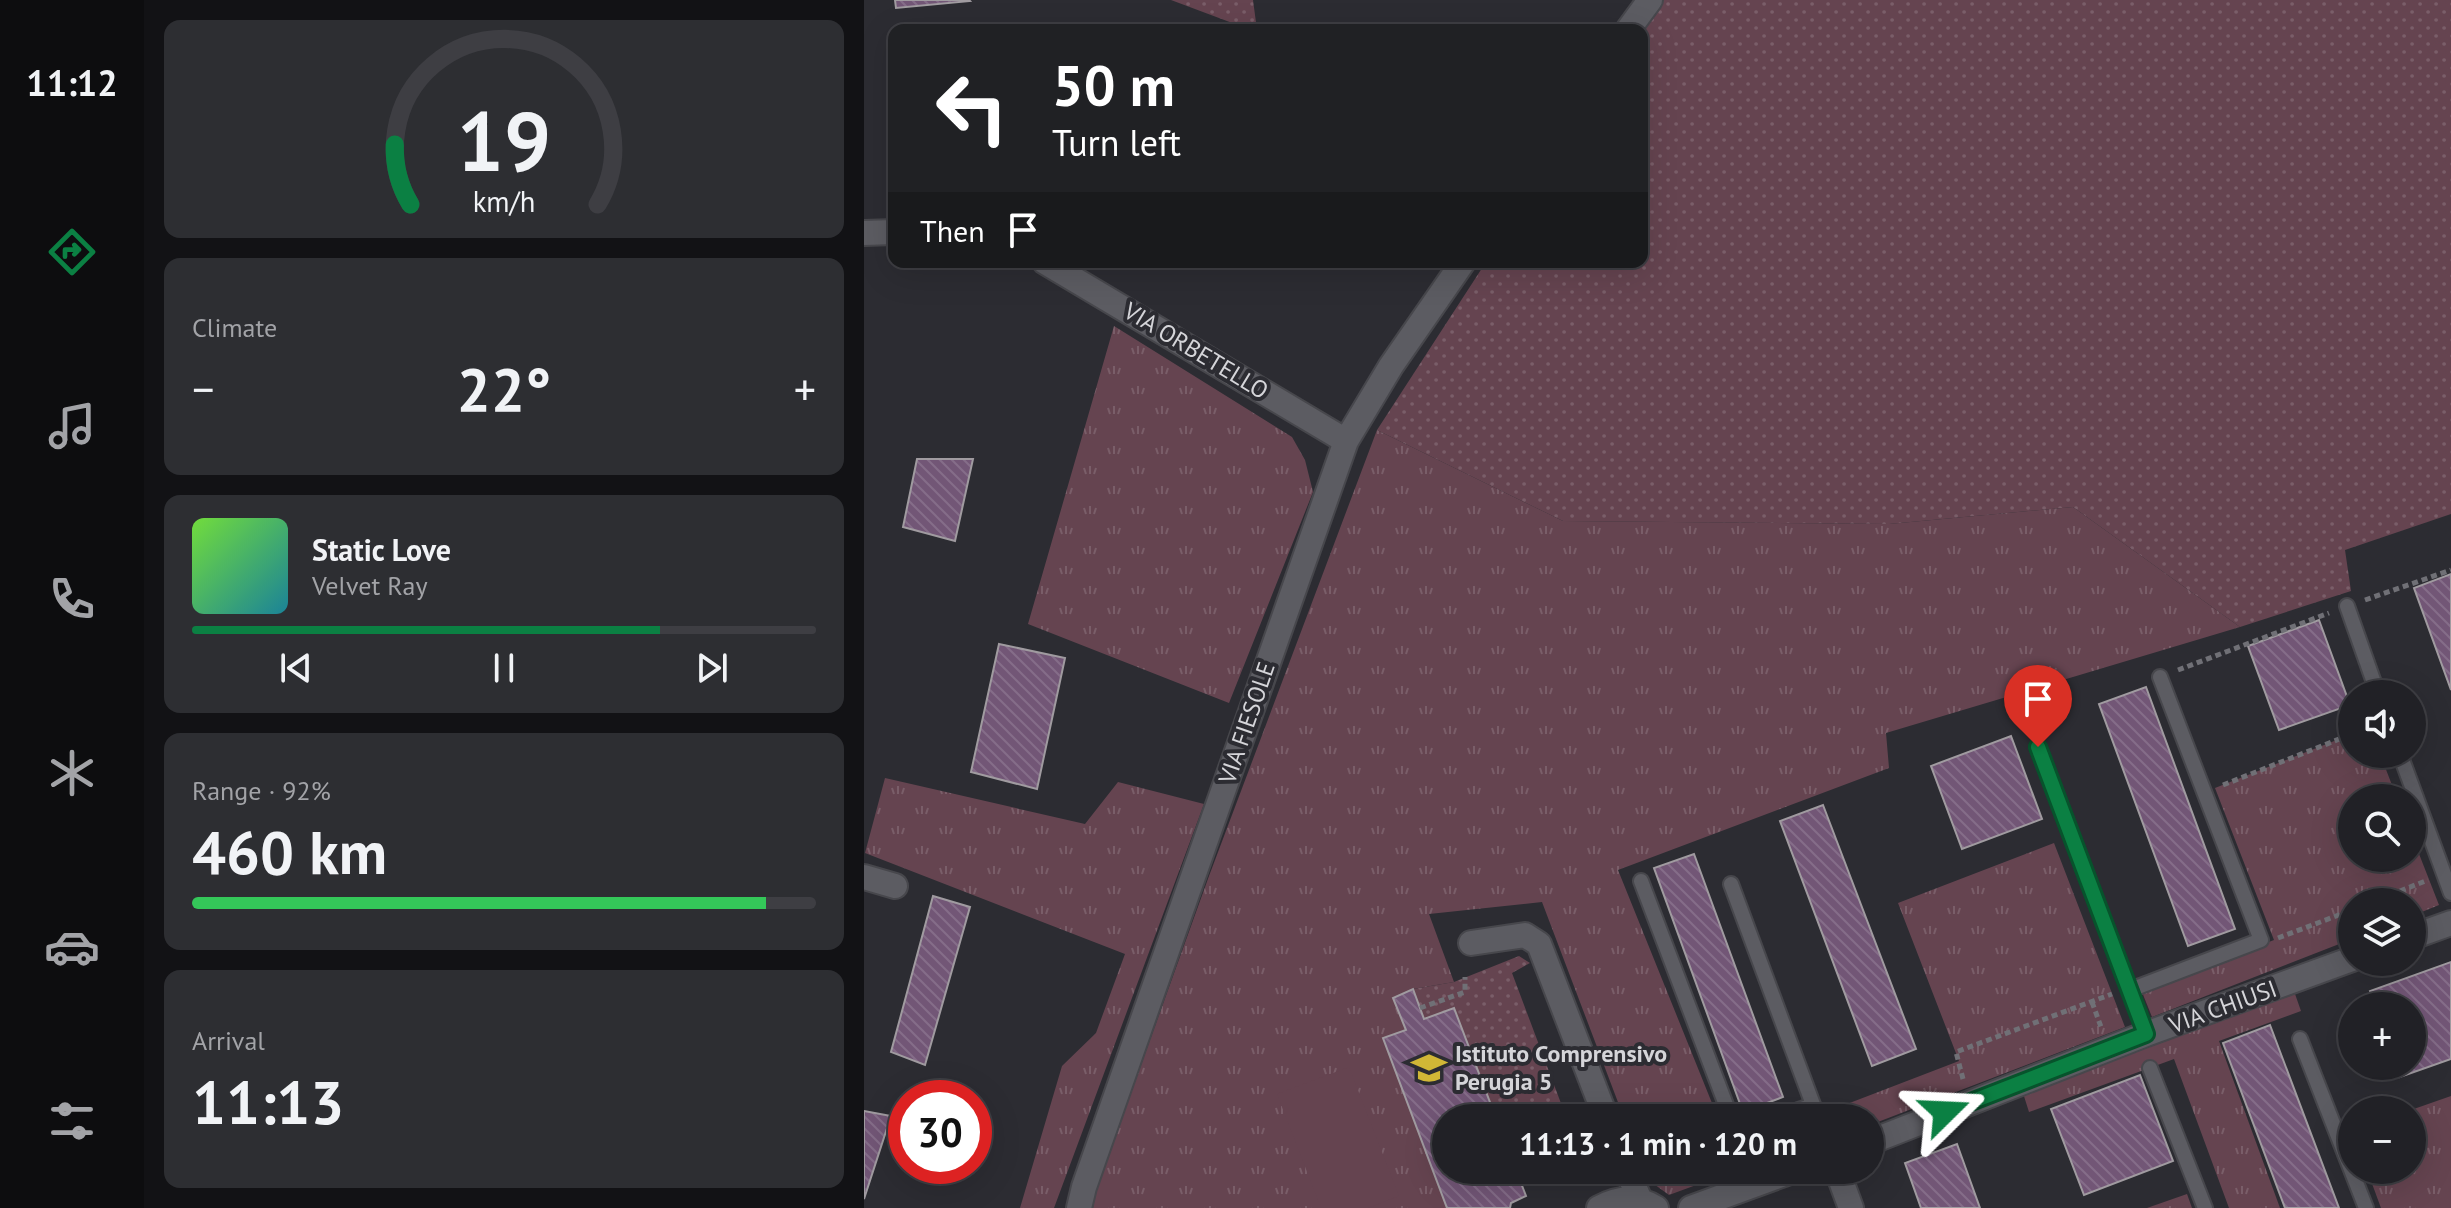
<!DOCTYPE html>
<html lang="en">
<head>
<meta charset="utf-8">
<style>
  body { margin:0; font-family:"PT Sans",sans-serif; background:#2d2e32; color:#f1f3f6; height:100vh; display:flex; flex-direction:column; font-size:30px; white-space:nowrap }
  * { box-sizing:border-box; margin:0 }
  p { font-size:26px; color:#a2a3a7 }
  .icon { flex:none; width:44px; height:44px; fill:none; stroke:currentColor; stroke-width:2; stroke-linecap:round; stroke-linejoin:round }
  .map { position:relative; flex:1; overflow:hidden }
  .details { display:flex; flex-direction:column; gap:20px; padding:20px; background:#121215; width:720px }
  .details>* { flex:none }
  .top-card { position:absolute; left:24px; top:24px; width:760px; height:244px; border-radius:16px; box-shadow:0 8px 32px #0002,0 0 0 2px #3e3e43; background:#202124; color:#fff; overflow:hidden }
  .buttons { position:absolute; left:1474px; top:680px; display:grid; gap:16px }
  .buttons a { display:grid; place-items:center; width:88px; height:88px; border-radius:50%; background:#212126; box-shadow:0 8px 32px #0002,0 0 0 2px #3e3e43; font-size:40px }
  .speed { position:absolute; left:24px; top:1080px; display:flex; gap:16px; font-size:40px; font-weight:700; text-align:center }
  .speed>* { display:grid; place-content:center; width:104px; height:104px; border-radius:50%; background:#212126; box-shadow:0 8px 32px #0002,0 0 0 2px #3e3e43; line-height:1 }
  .speed .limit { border:12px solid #d22; background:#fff; color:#111 }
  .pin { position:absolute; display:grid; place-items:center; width:68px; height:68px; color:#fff; margin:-82px -34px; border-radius:50% 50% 50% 0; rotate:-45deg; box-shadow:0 0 8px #0007 }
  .pin .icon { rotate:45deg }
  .me { position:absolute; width:88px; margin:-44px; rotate:69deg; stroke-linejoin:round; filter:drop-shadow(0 0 6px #0008) }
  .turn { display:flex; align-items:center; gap:28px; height:168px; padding:0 32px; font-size:36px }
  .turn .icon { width:104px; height:104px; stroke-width:2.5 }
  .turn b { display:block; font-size:56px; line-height:68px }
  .then { display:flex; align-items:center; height:76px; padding:0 32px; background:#0003; gap:16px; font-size:30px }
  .big { font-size:60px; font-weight:700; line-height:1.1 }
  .details .widget { flex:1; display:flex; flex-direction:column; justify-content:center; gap:12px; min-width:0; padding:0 28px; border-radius:16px; background:#2d2e32 }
  .details .dial { align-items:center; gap:0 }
  .dial svg { height:208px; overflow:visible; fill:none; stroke:#3e3e43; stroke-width:7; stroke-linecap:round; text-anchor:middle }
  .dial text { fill:#f1f3f6; stroke:none }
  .song { display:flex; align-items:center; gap:24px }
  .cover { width:96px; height:96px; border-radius:12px; background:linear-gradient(135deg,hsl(100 70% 55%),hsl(190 70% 35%)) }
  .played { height:8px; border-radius:4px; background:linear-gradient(90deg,#0b8043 75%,#3e3e43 75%) }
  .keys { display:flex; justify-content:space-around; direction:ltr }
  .heat { display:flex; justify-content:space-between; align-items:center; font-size:44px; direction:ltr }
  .charge { height:12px; border-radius:6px; background:linear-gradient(90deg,#34c759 92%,#3e3e43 0) }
  .trip { position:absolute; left:568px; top:1104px; width:452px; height:80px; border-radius:40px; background:#212126; box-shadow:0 8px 32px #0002,0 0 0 2px #3e3e43; font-weight:700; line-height:80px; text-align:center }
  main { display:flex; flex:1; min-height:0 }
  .menu { display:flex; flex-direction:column; width:144px; justify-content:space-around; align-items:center; background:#0d0d0f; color:#a2a3a7 }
  .menu .icon { width:56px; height:56px }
  .menu .on { color:#0b8043 }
  .menu b { font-size:36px; color:#f1f3f6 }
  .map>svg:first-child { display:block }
</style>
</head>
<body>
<main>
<nav class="menu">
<b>11:12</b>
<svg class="icon on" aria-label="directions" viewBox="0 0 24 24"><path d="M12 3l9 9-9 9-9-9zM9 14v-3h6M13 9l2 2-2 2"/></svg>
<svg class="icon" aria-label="music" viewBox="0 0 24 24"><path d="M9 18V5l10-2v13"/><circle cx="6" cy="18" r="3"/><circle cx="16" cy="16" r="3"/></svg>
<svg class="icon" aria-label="phone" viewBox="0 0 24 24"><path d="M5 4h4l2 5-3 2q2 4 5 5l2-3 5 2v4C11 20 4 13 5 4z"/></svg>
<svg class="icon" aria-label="climate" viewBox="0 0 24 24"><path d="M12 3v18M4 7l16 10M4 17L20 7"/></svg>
<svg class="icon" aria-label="car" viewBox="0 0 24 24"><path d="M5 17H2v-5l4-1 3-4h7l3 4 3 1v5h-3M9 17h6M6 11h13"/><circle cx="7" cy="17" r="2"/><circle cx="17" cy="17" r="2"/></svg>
<svg class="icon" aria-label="filters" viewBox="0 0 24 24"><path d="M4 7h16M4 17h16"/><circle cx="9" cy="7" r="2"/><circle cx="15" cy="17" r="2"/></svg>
</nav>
<section class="details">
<div class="widget dial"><svg viewBox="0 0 100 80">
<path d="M14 69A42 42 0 1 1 86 69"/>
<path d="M14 69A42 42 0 0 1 8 46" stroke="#0b8043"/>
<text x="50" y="56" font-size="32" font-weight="700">19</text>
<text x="50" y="72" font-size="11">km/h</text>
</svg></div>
<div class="widget"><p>Climate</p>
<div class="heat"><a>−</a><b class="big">22°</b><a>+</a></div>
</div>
<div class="widget">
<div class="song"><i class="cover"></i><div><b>Static Love</b><p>Velvet Ray</p></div></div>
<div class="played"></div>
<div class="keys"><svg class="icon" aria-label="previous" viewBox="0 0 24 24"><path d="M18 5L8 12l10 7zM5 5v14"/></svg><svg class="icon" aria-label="pause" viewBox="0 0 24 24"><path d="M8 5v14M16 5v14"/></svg><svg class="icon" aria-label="next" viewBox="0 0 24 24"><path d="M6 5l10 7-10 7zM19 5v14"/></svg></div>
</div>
<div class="widget"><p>Range · 92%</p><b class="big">460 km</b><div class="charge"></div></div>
<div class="widget"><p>Arrival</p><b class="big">11:13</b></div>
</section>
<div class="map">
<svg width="1587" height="1208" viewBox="0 0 1587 1208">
  <defs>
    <pattern id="grass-dots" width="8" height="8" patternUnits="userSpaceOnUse" patternTransform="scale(2)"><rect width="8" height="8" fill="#654450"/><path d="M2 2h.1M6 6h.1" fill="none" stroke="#7a5e69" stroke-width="1.8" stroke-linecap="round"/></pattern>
    <pattern id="park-tufts" width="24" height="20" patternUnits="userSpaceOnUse" patternTransform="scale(2)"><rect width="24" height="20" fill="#654450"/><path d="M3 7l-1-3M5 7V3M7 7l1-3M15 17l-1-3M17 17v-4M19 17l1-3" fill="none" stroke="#7a5e69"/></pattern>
    <pattern id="building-back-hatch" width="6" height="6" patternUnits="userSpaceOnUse" patternTransform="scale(2)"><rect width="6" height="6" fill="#725676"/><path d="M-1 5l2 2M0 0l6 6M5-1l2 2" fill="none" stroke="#856d89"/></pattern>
  </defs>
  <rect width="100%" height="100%" fill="#2c2c32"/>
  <path fill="url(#grass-dots)" d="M307,0h82l4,30h-6z
    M793,0h794v514l-106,36 6,41 -111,36 -167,-120 -184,17 -326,-3 -186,-91 109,-168h156v-232z
    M655,956l11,7 -18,10 50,133 -32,12h-34l-42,-109 -30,10 -11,-30 41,-7z"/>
  <path fill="url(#park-tufts)" d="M250,326l178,111 13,23 8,32 -84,211 -201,-79z
    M513,430l186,91 326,3 184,-17 167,120 -354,106 3,35 -271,102 100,248h-94l-82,-216 -113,12 25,68 -41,7 -20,9 13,32 -23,8 64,170h-354l3,-18 113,-314z
    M1488,734v20h28l17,44h-45v60h60v-22l27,69 -27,11v-14h-60v37l-200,78 -10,-25 132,-52 -59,-152z
    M21,778l200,46 33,-42 86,22 -150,404h-34l42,-142 34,-33 29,-79 -260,-101z
    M1190,843l71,184 -255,98v-7h-32l-4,-9 125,-48 -61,-158z
    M1431,994l6,17 -82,30 61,167h-51l-55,-149 -145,53 -6,-19z
    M1587,1096v112h-70l-14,-38h45l-1,-60z
    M780,1170h93l-68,25 -22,-16z
    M1323,1194l5,14h-45z"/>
  <path fill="#654450" d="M485,1067l50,129 -31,12h-47l-44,-114z"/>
  <path fill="url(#building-back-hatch)" stroke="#a09ba0" stroke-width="2" d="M31,0h74l1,1 -74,7z
    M53,459h56l-18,82 -52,-14z
    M1587,574v116l-37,-102z
    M1455,620l31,85 -71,25 -31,-84z
    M135,644l66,14 -28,131 -66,-17z
    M1282,687l89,242 -47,17 -89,-242z
    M1147,736l31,83 -80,30 -31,-83z
    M959,805l93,244 -44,17 -92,-245z
    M830,854l89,243 -40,15 -89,-244z
    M69,896l37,11 -45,158 -34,-13z
    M1587,962v97l-51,18 -3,-11h15v-60h-37l-5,-15z
    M549,989l11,30 30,-11 42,110h-50v52h70l10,26 -15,7 -1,5h-63l-64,-170 23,-8 -13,-32z
    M1406,1025l69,183h-54l-62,-165z
    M1276,1075l33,86 -89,34 -33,-86z
    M0,1111l27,5 -27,83z
    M1093,1144l23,64h-59l-16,-45z"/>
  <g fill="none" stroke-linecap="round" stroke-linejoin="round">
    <g stroke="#47474c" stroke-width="18">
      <path id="service" d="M1483,606l31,88
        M1174,747l108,287
        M1536,754l51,139
        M777,881l90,237
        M867,884l87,234
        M1266,990l131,-50 -101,-263
        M1436,1039l66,169
        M1286,1068l55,140
        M911,1118l38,-13"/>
    </g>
    <g stroke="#47474c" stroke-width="28">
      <path id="minor" d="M764,30l22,-30
        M0,233l30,-1
        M181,262l301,179
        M0,877l31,9
        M1548,937l39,-14
        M607,943l54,-8 14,9 67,174
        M1006,1142l276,-108 206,-75
        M763,1170l13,30
        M973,1170l14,38
        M215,1208l5,-21 262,-746 45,-75 72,-104
        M735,1208c20,-11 38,-12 57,0
        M827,1208l104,-38"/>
    </g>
    <path stroke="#707076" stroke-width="5" stroke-dasharray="6 4" stroke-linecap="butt" d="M1501,600l86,-30
      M1314,670l151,-57
      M1359,785l129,-51
      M1508,902l56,-22
      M1414,938l74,-28
      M1228,1002l9,25
      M556,1008l45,-16v-15
      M1099,1079l-7,-27 156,-58"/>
    <use href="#service" stroke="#5c5c62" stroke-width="14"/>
    <use href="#minor" stroke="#5c5c62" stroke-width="24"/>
  </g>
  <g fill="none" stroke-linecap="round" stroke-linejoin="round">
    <g stroke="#07532c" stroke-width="20">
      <path id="route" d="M1081,1112l201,-78 -108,-287"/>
    </g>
    <use href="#route" stroke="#0b8043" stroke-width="14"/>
  </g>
  <defs>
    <g id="school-bare" transform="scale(2.76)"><path d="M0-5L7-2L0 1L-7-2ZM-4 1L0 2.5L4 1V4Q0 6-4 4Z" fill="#d1b736" stroke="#2c2c32" stroke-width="2.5" paint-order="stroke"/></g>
  </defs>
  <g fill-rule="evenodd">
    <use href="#school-bare" x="565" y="1068"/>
  </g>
  <g text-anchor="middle" stroke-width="8" stroke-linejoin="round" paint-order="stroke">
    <g font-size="24" fill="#d5d5d9" stroke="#2c2c32">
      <text transform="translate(332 351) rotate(31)" y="8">VIA ORBETELLO</text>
      <text transform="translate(383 723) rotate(-71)" y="8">VIA FIESOLE</text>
      <text transform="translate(1359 1007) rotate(-20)" y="8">VIA CHIUSI</text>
    </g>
    <g font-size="24" font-weight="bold" fill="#d5d5d9" stroke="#2c2c32" text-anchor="start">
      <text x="591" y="1062">Istituto Comprensivo<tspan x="591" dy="28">Perugia 5</tspan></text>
    </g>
  </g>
</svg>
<div class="buttons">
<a><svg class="icon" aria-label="sound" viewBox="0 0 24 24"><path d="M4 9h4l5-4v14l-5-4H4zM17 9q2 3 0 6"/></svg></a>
<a><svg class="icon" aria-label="search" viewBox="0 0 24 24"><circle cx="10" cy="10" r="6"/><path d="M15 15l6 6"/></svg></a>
<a><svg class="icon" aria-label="layers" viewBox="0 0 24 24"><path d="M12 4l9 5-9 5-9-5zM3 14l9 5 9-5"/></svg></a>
<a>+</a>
<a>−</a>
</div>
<div class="speed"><div class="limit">30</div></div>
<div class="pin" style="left:1174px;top:747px;background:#d93025"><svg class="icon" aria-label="arrive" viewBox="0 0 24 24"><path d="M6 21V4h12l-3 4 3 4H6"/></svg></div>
<svg class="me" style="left:1081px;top:1112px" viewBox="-20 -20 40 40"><path d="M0-17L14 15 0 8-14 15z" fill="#0b8043" stroke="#fff" stroke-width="4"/></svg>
<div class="trip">11:13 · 1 min · 120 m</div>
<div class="top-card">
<div class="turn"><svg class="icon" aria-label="left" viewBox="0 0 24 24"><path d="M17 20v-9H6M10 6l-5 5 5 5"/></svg><div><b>50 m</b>Turn left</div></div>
<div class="then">Then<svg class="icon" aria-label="arrive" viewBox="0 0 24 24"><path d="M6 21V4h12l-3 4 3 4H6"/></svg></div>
</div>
</div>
</main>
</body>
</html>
